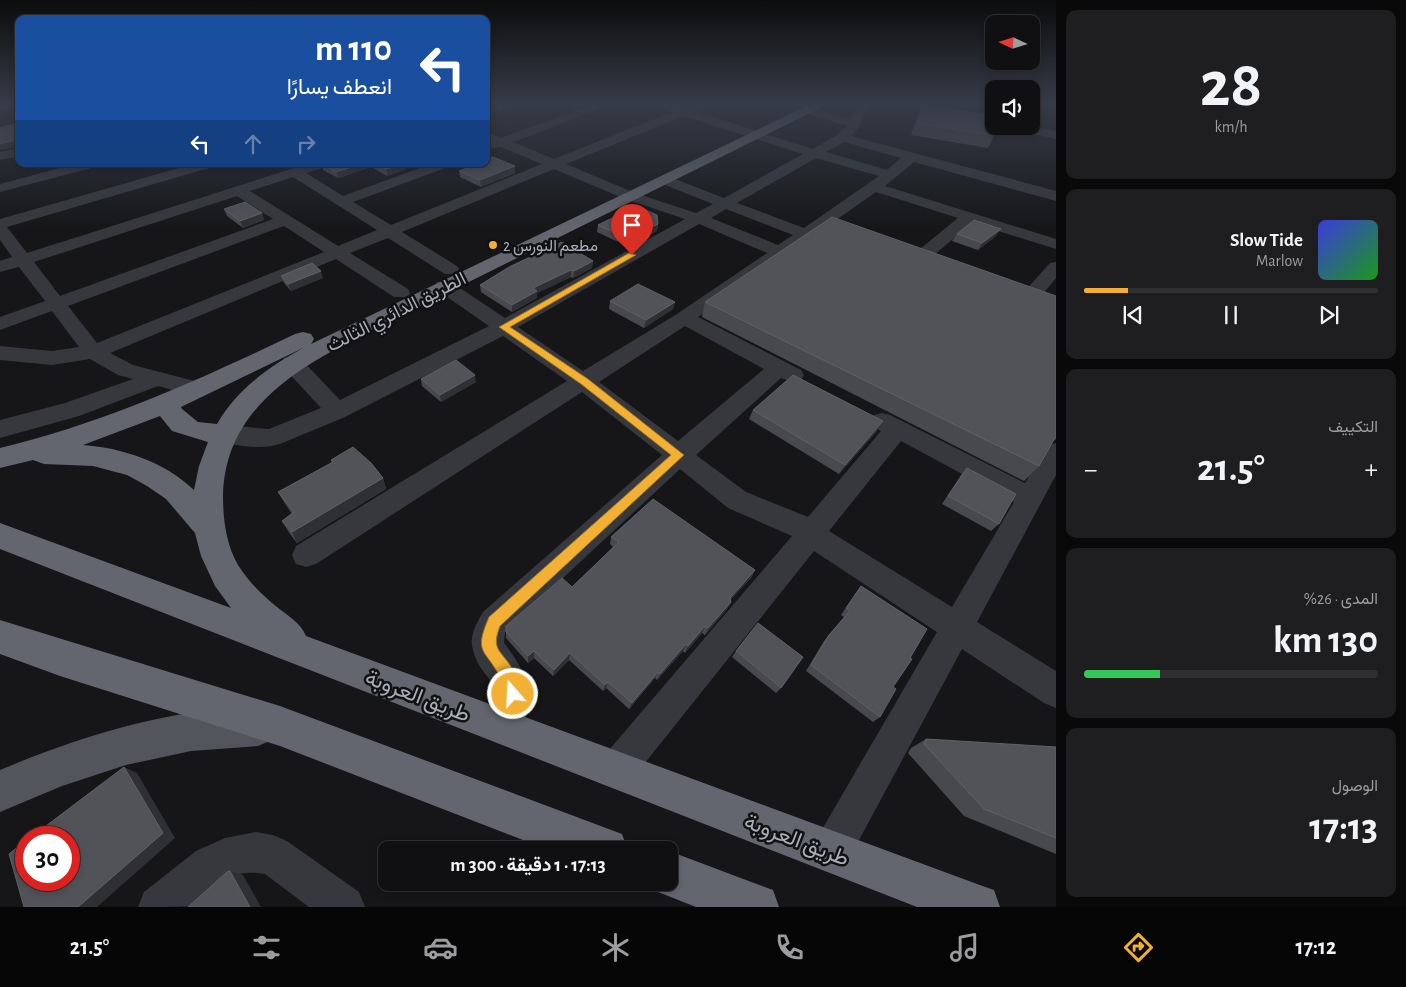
<!DOCTYPE html>
<html lang="ar">
<head>
<meta charset="utf-8">
<style>
  body { margin:0; font-family:"Alegreya Sans",Vazirmatn,sans-serif; background:#1e1e20; color:#f1f3f6; direction:rtl; height:100vh; display:flex; flex-direction:column; font-size:19px; white-space:nowrap }
  * { box-sizing:border-box; margin:0 }
  p { font-size:16px; color:#9c9d9f }
  .icon { flex:none; width:28px; height:28px; fill:none; stroke:currentColor; stroke-width:2; stroke-linecap:round; stroke-linejoin:round }
  .map { position:relative; flex:1; overflow:hidden; direction:ltr }
  .side { display:flex; flex-direction:column; gap:10px; padding:10px; background:#09090a; width:350px }
  .side>* { flex:none }
  .guide { position:absolute; left:15px; top:15px; width:475px; height:152px; border-radius:10px; box-shadow:0 2px 8px #0003,0 0 0 1px #303032; direction:rtl; background:#1a4fa0; color:#fff; overflow:hidden }
  .needle { width:32px; rotate:274deg }
  .controls { position:absolute; left:985px; top:15px; display:grid; gap:10px }
  .controls a { display:grid; place-items:center; width:55px; height:55px; border-radius:10px; background:#101012; box-shadow:0 2px 8px #0003,0 0 0 1px #303032; font-size:25px }
  .speed { position:absolute; left:15px; top:826px; display:flex; gap:10px; font-size:25px; font-weight:700; text-align:center }
  .speed>* { display:grid; place-content:center; width:65px; height:65px; border-radius:50%; background:#101012; box-shadow:0 2px 8px #0003,0 0 0 1px #303032; line-height:1 }
  .speed .limit { border:8px solid #d22; background:#fff; color:#111 }
  .pin { position:absolute; display:grid; place-items:center; width:42px; height:42px; color:#fff; margin:-51px -21px; border-radius:50% 50% 50% 0; rotate:-45deg; box-shadow:0 0 5px #0007 }
  .pin .icon { rotate:45deg }
  .me { position:absolute; width:55px; margin:-28px; rotate:341deg; stroke-linejoin:round; filter:drop-shadow(0 0 4px #0008) }
  .turn { display:flex; align-items:center; gap:18px; height:105px; padding:0 15px; font-size:22px }
  .turn .icon { width:65px; height:65px; stroke-width:2.5 }
  .turn b { display:block; font-size:35px; line-height:42px }
  .lanes { display:flex; align-items:center; height:48px; padding:0 15px; background:#0003; justify-content:center; gap:25px; direction:ltr }
  .lanes .off { opacity:.35 }
  .big { font-size:38px; font-weight:700; line-height:1.1 }
  .side .tile { flex:1; display:flex; flex-direction:column; justify-content:center; gap:8px; min-width:0; padding:0 18px; border-radius:10px; background:#1e1e20 }
  .side .dial { align-items:center; gap:0 }
  .dial b { font-size:65px; line-height:1 }
  .song { display:flex; align-items:center; gap:15px }
  .cover { width:60px; height:60px; border-radius:8px; background:linear-gradient(135deg,hsl(240 70% 55%),hsl(120 70% 35%)) }
  .played { height:5px; border-radius:2px; background:linear-gradient(90deg,#f2b134 15%,#303032 15%) }
  .keys { display:flex; justify-content:space-around; direction:ltr }
  .heat { display:flex; justify-content:space-between; align-items:center; font-size:28px; direction:ltr }
  .charge { height:8px; border-radius:4px; background:linear-gradient(90deg,#34c759 26%,#303032 0) }
  .trip { position:absolute; left:378px; top:841px; width:300px; height:50px; border-radius:10px; background:#101012; box-shadow:0 2px 8px #0003,0 0 0 1px #303032; font-weight:700; line-height:50px; text-align:center; direction:rtl }
  .dock { display:flex; height:80px; justify-content:space-around; align-items:center; background:#060607; color:#9c9d9f }
  .dock .icon { width:35px; height:35px }
  .dock .current { color:#f2b134 }
  .dock b { font-size:22px; color:#f1f3f6 }
  main { display:flex; flex:1; min-height:0 }
  .map>svg:first-child { display:block }
</style>
</head>
<body>
<main>
<section class="side">
<div class="tile dial"><b>28</b><p>km/h</p></div>
<div class="tile">
<div class="song"><i class="cover"></i><div><b>Slow Tide</b><p>Marlow</p></div></div>
<div class="played"></div>
<div class="keys"><svg class="icon" aria-label="previous" viewBox="0 0 24 24"><path d="M18 5L8 12l10 7zM5 5v14"/></svg><svg class="icon" aria-label="pause" viewBox="0 0 24 24"><path d="M8 5v14M16 5v14"/></svg><svg class="icon" aria-label="next" viewBox="0 0 24 24"><path d="M6 5l10 7-10 7zM19 5v14"/></svg></div>
</div>
<div class="tile"><p>التكييف</p>
<div class="heat"><a>−</a><b class="big">21.5°</b><a>+</a></div>
</div>
<div class="tile"><p>المدى · 26%</p><b class="big">130 km</b><div class="charge"></div></div>
<div class="tile"><p>الوصول</p><b class="big">17:13</b></div>
</section>
<div class="map">
<svg width="1056" height="907" viewBox="0 0 1056 907">
  <rect width="100%" height="100%" fill="#161618"/>
  <g fill="none" stroke-linecap="round" stroke-linejoin="round">
    <path fill="#37383d" fill-rule="evenodd" d="M19,102v5l-19,3v-6z
      M502,102h18l-34,13v-7z
      M601,102h17l-105,40 41,17 118,-47 -24,-10h18l17,6 13,-6h16l-18,9 119,38 24,-14 10,-9 -43,-13v-4l4,-2 42,12c5,-14 13,-17 26,-17l-12,12 -4,12 -9,10 205,55v10l-142,-39 -29,24 171,53v10l-84,-26 -45,38h-12l-3,-4 3,-4 43,-35 -82,-26 -178,125 103,53 3,5 -3,5 -8,2 -12,-4 -85,77 50,37 62,25 73,-86 -7,-4 -4,-6 4,-6 8,-2 8,2 135,68 22,-38 9,-2v32l-79,147 79,49v37l-12,-5 -82,-54 -117,217 -14,6 -14,-6 -6,-14 6,-14 120,-206 -123,-81 -185,232 -13,6 -13,-6 -6,-13 6,-13 189,-221 -64,-28 -48,-39 -175,163 -1,11c28,36 31,56 14,98l-13,5 -13,-5 -5,-13c23,-54 -9,-44 -15,-83 -2,-11 6,-24 11,-33l179,-157 -80,-63 -266,172 -10,3 -10,-3 -4,-9 4,-9 271,-165 -64,-45 -158,81 -65,27c-18,6 -47,2 -65,-4l-3,-6 3,-6 9,-3 45,4 52,-21 -37,-40 -3,-5 3,-5 8,-2 8,2 40,42 149,-74 -52,-36 -2,-4 2,-4h14l54,36 180,-99 -60,-20 -71,-30 -152,63 55,34 3,4 -3,4h-12l-57,-36 -38,15 58,36 2,4 -2,4h-14l-58,-38 -226,94 23,12 73,19 3,5 -3,5 -8,3 -40,-11 -79,30 -79,22v-18l65,-17 68,-24 -15,-4 -28,-16 -38,6 -52,-5v-14l52,5 27,-4 -27,-36 -52,19v-13l45,-16 -26,-34 -19,5v-11l12,-4 -12,-17v-21l193,-55h21l-2,3 -205,60 20,26 280,-89h20l-2,3 -19,6 37,23 88,-32h19l-2,3 -95,35 38,23 151,-61 -41,-17 -13,1 -2,-16 15,6zM684,116l119,38 -79,44 -54,-21h-10l-2,3 2,3 53,21 -17,9 -61,-20 -69,-29zM844,142l57,16 -14,12 -61,-18zM816,158l63,18 -75,52 -67,-25zM293,177l84,53 -39,16 -88,-55zM237,196l36,23 -213,77 -26,-34zM726,209l67,26 -15,10 -67,-27zM699,224l68,29 -90,61 -94,57 -65,-44zM284,226l40,26 -227,91 -29,-37zM685,326l79,43 -86,72 -79,-59zM901,441l113,61 -62,105 -123,-76z
      M904,102h23l67,15v8z
      M1042,102h14v5l-13,-3z
      M1010,126h21l25,5v8l-44,-10z
      M19,148v8l-19,4v-8z
      M75,164h22l-2,3 -95,25v-8z
      M1056,262v16l-19,23h-14l-2,-4 2,-4 27,-30z
      M256,832l17,3 14,6 72,51 6,15h-56l-44,-33c-40,-7 -45,16 -73,32 -8,1 -43,1 -54,1l6,-15 52,-41 29,-13z"/>
    <path fill="#53555c" fill-rule="evenodd" d="M258,706l14,6 6,14 -6,14 -14,6 -67,5 -65,14 -64,21 -62,26v-42c84,-35 167,-60 258,-64z"/>
    <path fill="#63666e" fill-rule="evenodd" d="M815,102h17l-450,223c-73,37 -157,77 -159,171 0,23 3,48 15,69 10,16 24,30 39,42 11,9 23,15 29,29l671,248 17,6 6,17h-83l-917,-358v-26l231,85 -16,-22 -14,-30 -6,-23 -29,-34 -19,-13 -20,-11 -34,-9 -49,-2 -11,-4 -33,8v-20c104,-25 199,-68 295,-114l8,-2 8,2 3,5 -3,5zM305,347c-35,19 -68,42 -88,77l-19,-2 -16,-13 -1,-2zM160,416l12,15 36,11 -9,24 -5,24c-29,-28 -71,-42 -111,-45z
      M0,620l280,86 326,122 16,6 6,16h-79l-269,-104 -220,-70 -60,-22z
      M669,851l104,39 6,17h-83l-43,-17 -3,-8h19z"/>
  </g>
  <path fill="#47494d" d="M923,105l71,31 -6,12 -77,-13 7,-19z
    M322,164h83l1,5 -19,7 -16,-9 -33,11 -15,-8z
    M459,171l56,2 -34,14 -21,-10z
    M224,209l38,4 2,7 -21,8 -16,-12z
    M658,224l-1,7 -30,15 -30,-14 1,-7z
    M957,234l39,2 -18,14 -26,-9z
    M593,261l-1,7 -19,10 -2,-1 -34,16v5l-25,14 -31,-20 -1,-7z
    M281,276l42,2 -32,13 -7,-8z
    M1056,296v143l-4,3 -13,24 -15,15 -322,-164 3,-15z
    M610,301l65,1 -2,7 -29,19 -35,-19z
    M421,379l55,3 -35,20 -19,-16z
    M753,410l124,21 -38,43 -90,-55z
    M331,460l52,18 3,11 -89,54 -9,-12 -6,-10 10,-7 -8,-12 -6,-10 54,-29z
    M967,468l32,56 -8,7 -49,-27 19,-29z
    M611,537l144,33 -4,8 -21,22 1,2 -4,7 -22,26 -3,-2 -17,20 -2,-2 -26,29 -2,-2 -26,31 -23,-21 -3,3 -34,-31 -16,16 -19,-18 -6,5 -22,-25v-6l66,-45 41,-40 -3,-3z
    M861,586l32,101 -13,30 -7,5 -67,-51 18,-30 20,-24 -3,-2 15,-22z
    M736,651l45,37 -5,5 -44,-36z
    M926,739l130,8v107l-92,-38 -56,-63 3,-5z"/>
  <path fill="#2f3033" d="M19,139v7l-19,4v-6z
    M361,164h10v3l-33,11 -2,-6z
    M403,164h2l1,5 -19,7 -1,-7z
    M515,166v7l-34,14 -1,-7z
    M262,213l2,7 -21,8 -3,-7z
    M658,224l-1,7 -30,15 1,-7z
    M1001,229l-5,7 -18,14 4,-7z
    M593,261l-1,7 -19,10 1,-7z
    M571,270v7l-34,16v5l-25,14v-7l21,-17z
    M321,271l2,7 -32,13 -3,-7z
    M675,302l-2,7 -29,19 2,-8z
    M475,375l1,7 -35,20 -1,-7z
    M883,421l-6,10 -38,43 6,-9z
    M383,478l3,11 -89,54 -5,-11z
    M755,570l-4,8 -25,27 4,-7z
    M731,602l-4,7 -22,26 3,-7z
    M705,626l-3,7 -17,20 3,-7z
    M686,644l-3,7 -26,29 3,-6z
    M534,651v7l-6,5v-7z
    M570,653l-1,7 -16,16 1,-6z
    M658,672l-3,6 -26,31 3,-6z
    M608,682l-2,6 -3,3 2,-6z
    M124,767l13,6 38,65 -78,69h-19z
    M230,871l13,4 18,32h-11z"/>
  <path fill="#525359" stroke="#5f6168" d="M923,105l71,11v10h1l-1,10 -77,-13z
    M19,123v16l-19,5v-16z
    M493,157l22,9 -35,14 -21,-9 18,-7h9v-4z
    M322,164h39l-25,8z
    M376,164h27l-17,5z
    M245,202l17,11 -22,8 -16,-12z
    M637,206l20,9 1,9 -30,15 -30,-14z
    M832,217l224,79v140l-17,30 -334,-164z
    M974,220l27,9 -19,14 -25,-9z
    M562,242l31,19 -19,10 -3,-1 -38,18 4,3 -25,14 -32,-20 29,-18z
    M312,263l9,8 -33,13 -7,-8z
    M638,284l37,18 -29,18 -36,-19z
    M456,360l19,15 -35,20 -19,-16z
    M793,375l90,46 -38,44 -92,-55z
    M353,447l18,16 12,15 -91,54 -10,-11 12,-9 -16,-20 55,-30 -2,-2z
    M967,468l49,26 -17,30 -51,-28z
    M653,499l102,71 -25,28 1,4 -23,26 -3,-2 -17,20 -2,-2 -26,30 -2,-2 -26,31 -24,-21 -3,3 -35,-32 -16,17 -20,-19 -6,5 -22,-24v-6l56,-48 10,9 47,-45 -8,-5z
    M861,586l66,43 -17,29 2,1 -19,28 3,2 -16,28 -69,-52 18,-30 21,-24 -4,-3z
    M758,623l45,34 -22,31 -45,-37z
    M926,739l130,8v91l-72,-29 -60,-65z
    M124,767l39,66 -85,74h-54l-15,-53 17,-14v40h43v-42h-39z
    M228,871h2l20,36h-62z"/>
  <linearGradient id="sky" x2="0" y2="1"><stop stop-color="#0c0c0d"/><stop offset="0.45" stop-color="#363c48"/><stop offset="1" stop-color="#363c48" stop-opacity="0"/></linearGradient>
  <rect width="1056" height="229" fill="url(#sky)"/>
  <path fill="#f2b134" stroke="#9d7322" d="M629,253l7,2 -126,72 78,52 96,76 -184,171c-9,24 0,23 12,42 4,8 6,18 9,26l-2,6 -6,2 -6,-2c-3,-7 -3,-16 -7,-23 -15,-29 -27,-23 -11,-60l182,-162 -90,-71 -82,-57z"/>
  <circle fill="#f2b134" stroke="#111113" stroke-width="2" cx="493" cy="245" r="5"/>
  <g text-anchor="middle" stroke-width="5" stroke-linejoin="round" paint-order="stroke">
    <g font-size="16" fill="#a8adb8" stroke="#111113" text-anchor="start">
      <text x="503" y="251">مطعم النورس 2</text>
    </g>
    <g font-size="19" fill="#a8adb8" stroke="#111113">
      <text transform="translate(396 311) rotate(-27)" y="7">الطريق الدائري الثالث</text>
    </g>
    <g font-size="22" fill="#a8adb8" stroke="#111113">
      <text transform="translate(418 695) rotate(21)" y="8">طريق العروبة</text>
      <text transform="translate(797 839) rotate(21)" y="8">طريق العروبة</text>
    </g>
  </g>
</svg>
<div class="controls">
<a><svg class="needle" viewBox="-14 -14 28 28"><path d="M0-13l5 13h-10z" fill="#e53935"/><path d="M0 13l5-13h-10z" fill="#9c9d9f"/></svg></a>
<a><svg class="icon" aria-label="sound" viewBox="0 0 24 24"><path d="M4 9h4l5-4v14l-5-4H4zM17 9q2 3 0 6"/></svg></a>
</div>
<div class="speed"><div class="limit">30</div></div>
<div class="pin" style="left:632px;top:255px;background:#d93025"><svg class="icon" aria-label="arrive" viewBox="0 0 24 24"><path d="M6 21V4h12l-3 4 3 4H6"/></svg></div>
<svg class="me" style="left:513px;top:694px" viewBox="-20 -20 40 40"><circle r="17" fill="#f2b134" stroke="#fff" stroke-width="3"/><path d="M0-11L8 9 0 5-8 9z" fill="#fff"/></svg>
<div class="trip">17:13 · 1 دقيقة · 300 m</div>
<div class="guide">
<div class="turn"><svg class="icon" aria-label="left" viewBox="0 0 24 24"><path d="M17 20v-9H6M10 6l-5 5 5 5"/></svg><div><b>110 m</b>انعطف يسارًا</div></div>
<div class="lanes"><svg class="icon" aria-label="left" viewBox="0 0 24 24"><path d="M17 20v-9H6M10 6l-5 5 5 5"/></svg><svg class="icon off" aria-label="ahead" viewBox="0 0 24 24"><path d="M12 20V5M6 11l6-6 6 6"/></svg><svg class="icon off" aria-label="right" viewBox="0 0 24 24"><path d="M7 20v-9h11M14 6l5 5-5 5"/></svg></div>
</div>
</div>
</main>
<nav class="dock">
<b>17:12</b>
<svg class="icon current" aria-label="directions" viewBox="0 0 24 24"><path d="M12 3l9 9-9 9-9-9zM9 14v-3h6M13 9l2 2-2 2"/></svg>
<svg class="icon" aria-label="music" viewBox="0 0 24 24"><path d="M9 18V5l10-2v13"/><circle cx="6" cy="18" r="3"/><circle cx="16" cy="16" r="3"/></svg>
<svg class="icon" aria-label="phone" viewBox="0 0 24 24"><path d="M5 4h4l2 5-3 2q2 4 5 5l2-3 5 2v4C11 20 4 13 5 4z"/></svg>
<svg class="icon" aria-label="climate" viewBox="0 0 24 24"><path d="M12 3v18M4 7l16 10M4 17L20 7"/></svg>
<svg class="icon" aria-label="car" viewBox="0 0 24 24"><path d="M5 17H2v-5l4-1 3-4h7l3 4 3 1v5h-3M9 17h6M6 11h13"/><circle cx="7" cy="17" r="2"/><circle cx="17" cy="17" r="2"/></svg>
<svg class="icon" aria-label="filters" viewBox="0 0 24 24"><path d="M4 7h16M4 17h16"/><circle cx="9" cy="7" r="2"/><circle cx="15" cy="17" r="2"/></svg>
<b>21.5°</b>
</nav>
</body>
</html>
